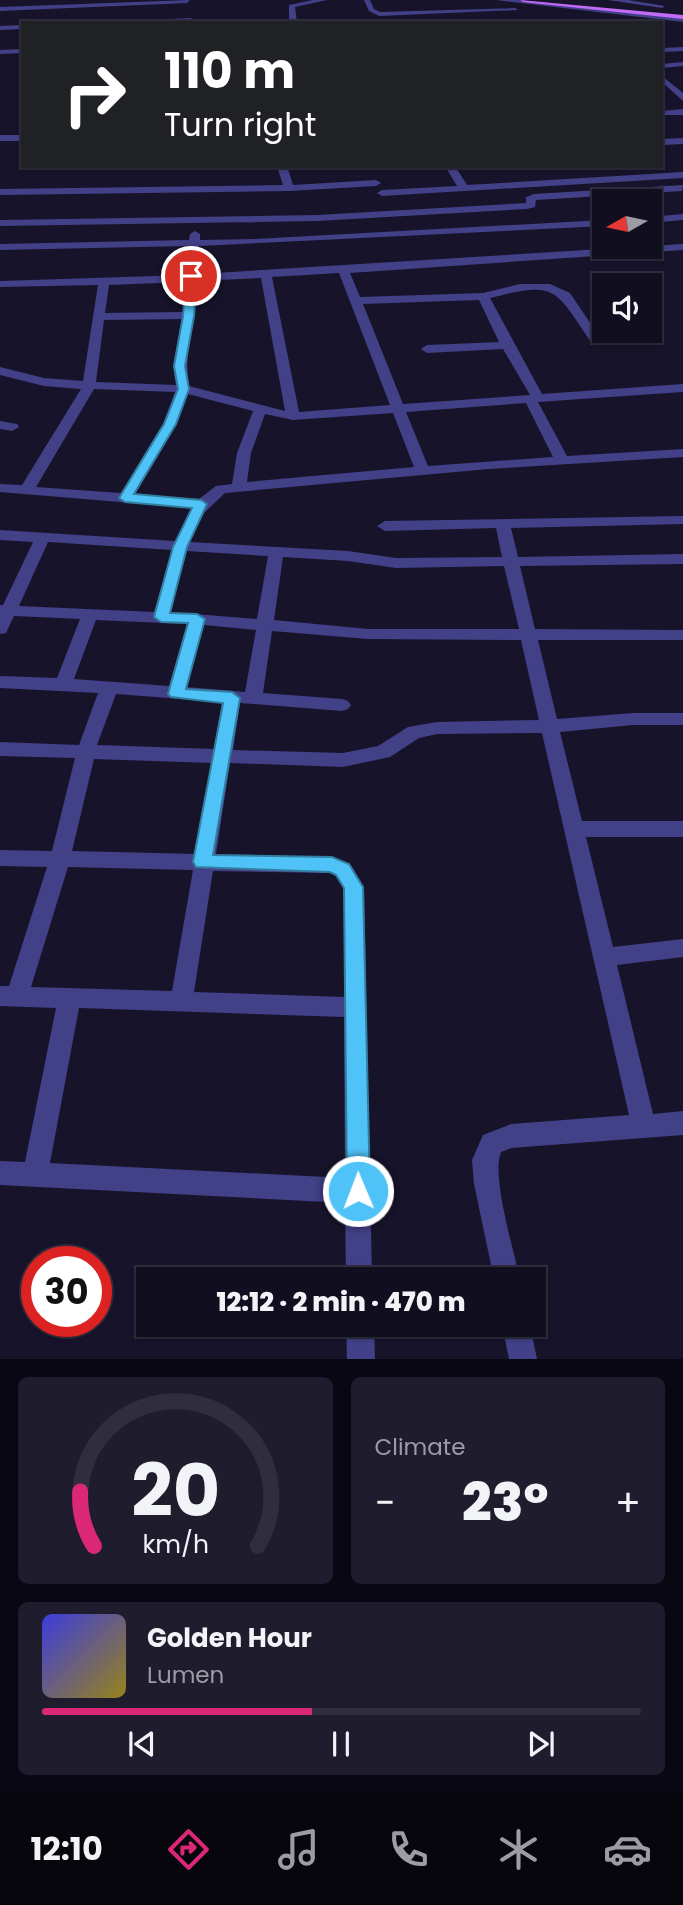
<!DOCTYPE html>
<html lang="en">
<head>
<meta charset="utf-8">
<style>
  body { margin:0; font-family:Poppins,sans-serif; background:#1e1c2d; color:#f1f3f6; height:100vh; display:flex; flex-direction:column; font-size:26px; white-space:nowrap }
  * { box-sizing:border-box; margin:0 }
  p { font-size:23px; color:#9c9ca5 }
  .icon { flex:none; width:38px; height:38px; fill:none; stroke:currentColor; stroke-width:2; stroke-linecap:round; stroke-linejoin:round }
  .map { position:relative; height:1359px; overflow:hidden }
  .side { display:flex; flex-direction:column; gap:18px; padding:18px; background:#090812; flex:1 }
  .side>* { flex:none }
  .top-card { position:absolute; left:21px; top:21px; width:642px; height:147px; border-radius:0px; box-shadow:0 2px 5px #0004,0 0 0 2px #302e3e; background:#202124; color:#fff; overflow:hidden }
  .needle { width:46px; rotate:261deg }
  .tools { position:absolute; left:592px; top:189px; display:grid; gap:14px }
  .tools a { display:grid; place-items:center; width:70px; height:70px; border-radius:0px; background:#110e20; box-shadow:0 2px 5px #0004,0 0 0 2px #302e3e; font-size:35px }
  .speed { position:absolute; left:21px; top:1246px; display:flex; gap:14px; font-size:35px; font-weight:700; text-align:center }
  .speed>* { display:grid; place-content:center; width:91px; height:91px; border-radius:50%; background:#110e20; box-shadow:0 2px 5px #0004,0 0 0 2px #302e3e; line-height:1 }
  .speed .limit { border:10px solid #d22; background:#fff; color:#111 }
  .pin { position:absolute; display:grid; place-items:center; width:60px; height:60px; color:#fff; margin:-30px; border:4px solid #fff; border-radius:50%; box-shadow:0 2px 7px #0007 }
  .me { position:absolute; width:77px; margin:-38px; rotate:359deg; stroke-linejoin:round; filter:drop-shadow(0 0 5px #0008) }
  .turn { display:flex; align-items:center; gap:24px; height:147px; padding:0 28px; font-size:32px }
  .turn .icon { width:91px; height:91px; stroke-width:2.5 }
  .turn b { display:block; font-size:49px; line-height:60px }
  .big { font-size:52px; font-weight:800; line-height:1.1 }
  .side .card { flex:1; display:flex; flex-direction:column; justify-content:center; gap:10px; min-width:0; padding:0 24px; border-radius:10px; background:#1e1c2d }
  .side .dial { align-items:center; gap:0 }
  .dial svg { height:182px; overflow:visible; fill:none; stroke:#302e3e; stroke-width:7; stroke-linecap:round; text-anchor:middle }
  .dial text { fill:#f1f3f6; stroke:none }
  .song { display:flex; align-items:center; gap:21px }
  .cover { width:84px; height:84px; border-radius:10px; background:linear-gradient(135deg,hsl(240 70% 55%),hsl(50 70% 35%)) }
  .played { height:7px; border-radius:4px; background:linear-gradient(90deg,#db2777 45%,#302e3e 45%) }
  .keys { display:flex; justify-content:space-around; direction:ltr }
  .heat { display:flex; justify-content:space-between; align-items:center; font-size:38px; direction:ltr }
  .side .tiles { flex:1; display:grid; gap:18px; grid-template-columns:1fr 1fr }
  .card:last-child { grid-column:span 2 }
  .trip { position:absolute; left:136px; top:1267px; width:410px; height:70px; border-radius:0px; background:#110e20; box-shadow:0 2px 5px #0004,0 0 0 2px #302e3e; font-weight:800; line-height:70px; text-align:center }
  .menu { display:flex; height:112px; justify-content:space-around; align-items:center; background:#07060d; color:#9c9ca5 }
  .menu .icon { width:49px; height:49px }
  .menu .selected { color:#db2777 }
  .menu b { font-size:32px; color:#f1f3f6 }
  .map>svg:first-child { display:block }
</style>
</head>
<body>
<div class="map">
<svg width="683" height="1359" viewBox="0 0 683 1359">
  <rect width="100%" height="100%" fill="#17132b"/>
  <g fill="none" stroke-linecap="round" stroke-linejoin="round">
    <path fill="#424087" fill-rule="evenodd" d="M190,0l-3,3 -187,8v-4z
      M313,0h14l-32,7 2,16h-8v-18z
      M364,0h6l4,9 6,3 135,-4 3,2 -139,6 -10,-5z
      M496,0h22l165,18v4z
      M608,0h20l37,6 -3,2z
      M191,18l3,4 -75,1 3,-2z
      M23,25v4l-23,1v-4z
      M683,47v4l-21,1v-4z
      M23,49v4l-23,1v-4z
      M683,62v4l-21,2v-4z
      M662,76l21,17v8l-21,-19z
      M683,109v6h-21v-4z
      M0,135h23v6h-23z
      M683,138v6l-21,1v-6z
      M277,166h10l6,19 83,-5 5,3 -5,3 -87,5 -289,4v-6l283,-4z
      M445,166h10l12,19 216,-13v6l-301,18 -5,-3 5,-3 75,-4z
      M683,185l-1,6 -146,9 -1,7 -8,2 -210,12 -317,5v-6l317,-5 209,-12v-6l8,-3z
      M683,214v6l-34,3v-6z
      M604,220v6l-405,20 -1,28 485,-30v6l-333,23 10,24 123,-4 37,-9h30l20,9 31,46 -2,3h-8c-37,-54 -34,-61 -101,-44l52,96 141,-10v8l-145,10 29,54 116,-7v8l-194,12 -264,24 -21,20 -14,29 158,9 48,7 106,-1 -6,-29 -111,3 -8,-5 8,-5 298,-5v8l-172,4 7,29 165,-3v10l-163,2 15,63 148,1v10h-145l19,79 76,-6h50v12h-50l-73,7 22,89h101v16h-97l27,110 70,-8v18l-66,8 36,149 30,-3v24l-172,13 -10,4c-10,24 13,99 19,127h-26l-20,-95 -2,-24 11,-25 28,-11 118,-9 -87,-382 -105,1 -18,4 -29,19 -47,10 -113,-4 -14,91 116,3 18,7 14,23 8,392h-26l-1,-76 -345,-18v-24l25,1 31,-154 -56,-2v-20h9l38,-119 -47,-1v-16l52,1 23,-93 -75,-2v-14l79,3 19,-52 -98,-5v-12l57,2 23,-59 -66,-3 -8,17 -6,1v-29h3l30,-63 -33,-2v-10l175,11 17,-33 -192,-16v-8l22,1 59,-96 -37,-3 -44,-11v-8l44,11 39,3 15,-96 -98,2v-6l186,-6 3,-29 -189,4v-6l189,-4 1,-6 5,-3 5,3v6l55,-1zM339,273l51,132 -91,7 -27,-135zM261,278l24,133 -96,-25c-6,-34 6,-70 8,-105zM186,282l-3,30 -78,1 4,-28zM479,300l20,42 -72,3 -6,4 6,4 76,-4 27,46 -127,9 -40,-100zM182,319l-9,47 3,19 -80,-3 8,-62zM94,389l81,3 -12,32 -42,69 -85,-6zM188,394l65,17 -16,42 -5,31 -16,2 -17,13 -64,-5 42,-70zM526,403l27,54 -125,9 -22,-54zM393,413l21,54 -167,15 4,-29 14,-39 28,6zM48,542l124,8 -18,62 -135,-6zM187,551l81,5 -11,63 -87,-7zM283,557l65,4 48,7 108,-2 15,63h-151l-94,-9zM96,620l91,4 -18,62 -95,-7zM204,625l52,5 -11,62 -59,-5zM272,631l96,8 153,1 18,80 -102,2 -29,5 -30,19 -35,7 -110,-3 7,-47 102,8 6,-2 3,-4 -3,-4 -6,-2 -79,-6zM116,694l106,8 -8,47 -117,-4zM94,759l118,4 -16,91 -124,-3zM68,867l125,3 -21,121 -141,-4zM213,871l117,2 6,3 8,12v109l-150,-5zM79,1008l265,9 1,161 -295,-15z
      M0,421l17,3 2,3 -7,4 -12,-2z
      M346,1325h28l1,34h-28z
      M502,1325h28l7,34h-28z"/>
    <path fill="#c26bf7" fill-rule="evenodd" d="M520,0l163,15v4l-160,-17z"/>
  </g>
  <path fill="#4fc3f7" stroke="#337fa1" stroke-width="2" d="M191,273l6,3 -3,40 -9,50 4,23 -13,35 -42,70 67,6 6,4 -20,43 -17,66 27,1 8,5 -19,70 46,3 8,6 -27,157 119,2 17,7 14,23 7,304 -4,8 -8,3 -8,-3 -3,-8 -3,-303 -8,-13 -6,-3 -134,-5 -3,-5 30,-159 -52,-6 -3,-3 20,-71 -27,-1 -7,-5 19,-70 19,-39 -67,-6 -6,-4 45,-74 14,-35 -4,-23 9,-50 3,-40z"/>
</svg>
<div class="tools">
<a><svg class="needle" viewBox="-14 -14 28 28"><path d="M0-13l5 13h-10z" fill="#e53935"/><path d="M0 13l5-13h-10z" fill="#9c9ca5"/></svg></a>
<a><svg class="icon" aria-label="sound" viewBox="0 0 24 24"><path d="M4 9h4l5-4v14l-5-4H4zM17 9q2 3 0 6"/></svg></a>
</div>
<div class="speed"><div class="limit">30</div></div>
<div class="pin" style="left:191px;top:276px;background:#d93025"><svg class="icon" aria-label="arrive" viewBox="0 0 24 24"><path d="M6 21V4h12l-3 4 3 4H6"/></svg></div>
<svg class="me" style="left:358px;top:1191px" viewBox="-20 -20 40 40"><circle r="17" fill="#4fc3f7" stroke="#fff" stroke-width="3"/><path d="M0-11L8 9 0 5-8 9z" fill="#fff"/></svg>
<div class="trip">12:12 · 2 min · 470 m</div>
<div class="top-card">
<div class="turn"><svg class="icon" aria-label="right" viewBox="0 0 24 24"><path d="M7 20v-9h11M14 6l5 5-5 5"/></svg><div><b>110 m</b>Turn right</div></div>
</div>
</div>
<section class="side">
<div class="tiles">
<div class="card dial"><svg viewBox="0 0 100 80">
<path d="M14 69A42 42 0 1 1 86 69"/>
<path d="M14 69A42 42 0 0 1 8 45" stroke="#db2777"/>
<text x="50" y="56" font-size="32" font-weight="700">20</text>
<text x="50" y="72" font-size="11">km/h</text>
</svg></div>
<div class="card"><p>Climate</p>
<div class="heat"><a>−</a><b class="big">23°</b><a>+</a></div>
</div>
<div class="card">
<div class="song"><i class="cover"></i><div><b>Golden Hour</b><p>Lumen</p></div></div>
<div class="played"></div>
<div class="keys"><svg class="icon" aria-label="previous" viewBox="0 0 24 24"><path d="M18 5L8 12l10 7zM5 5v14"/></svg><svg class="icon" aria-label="pause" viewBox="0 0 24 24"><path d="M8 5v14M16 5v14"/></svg><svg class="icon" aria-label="next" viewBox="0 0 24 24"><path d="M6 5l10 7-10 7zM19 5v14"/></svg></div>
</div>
</div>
</section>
<nav class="menu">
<b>12:10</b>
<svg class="icon selected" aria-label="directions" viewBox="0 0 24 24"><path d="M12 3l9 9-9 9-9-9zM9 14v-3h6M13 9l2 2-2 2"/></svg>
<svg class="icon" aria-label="music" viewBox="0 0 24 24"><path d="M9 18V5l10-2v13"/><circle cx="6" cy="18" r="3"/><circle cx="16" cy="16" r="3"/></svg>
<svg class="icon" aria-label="phone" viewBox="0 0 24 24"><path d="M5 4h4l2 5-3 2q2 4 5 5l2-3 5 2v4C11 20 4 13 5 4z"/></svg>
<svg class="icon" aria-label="climate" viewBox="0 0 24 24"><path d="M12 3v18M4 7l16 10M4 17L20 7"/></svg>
<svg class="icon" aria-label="car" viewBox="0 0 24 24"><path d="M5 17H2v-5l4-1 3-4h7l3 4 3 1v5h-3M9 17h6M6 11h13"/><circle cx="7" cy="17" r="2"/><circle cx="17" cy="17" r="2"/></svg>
</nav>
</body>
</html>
